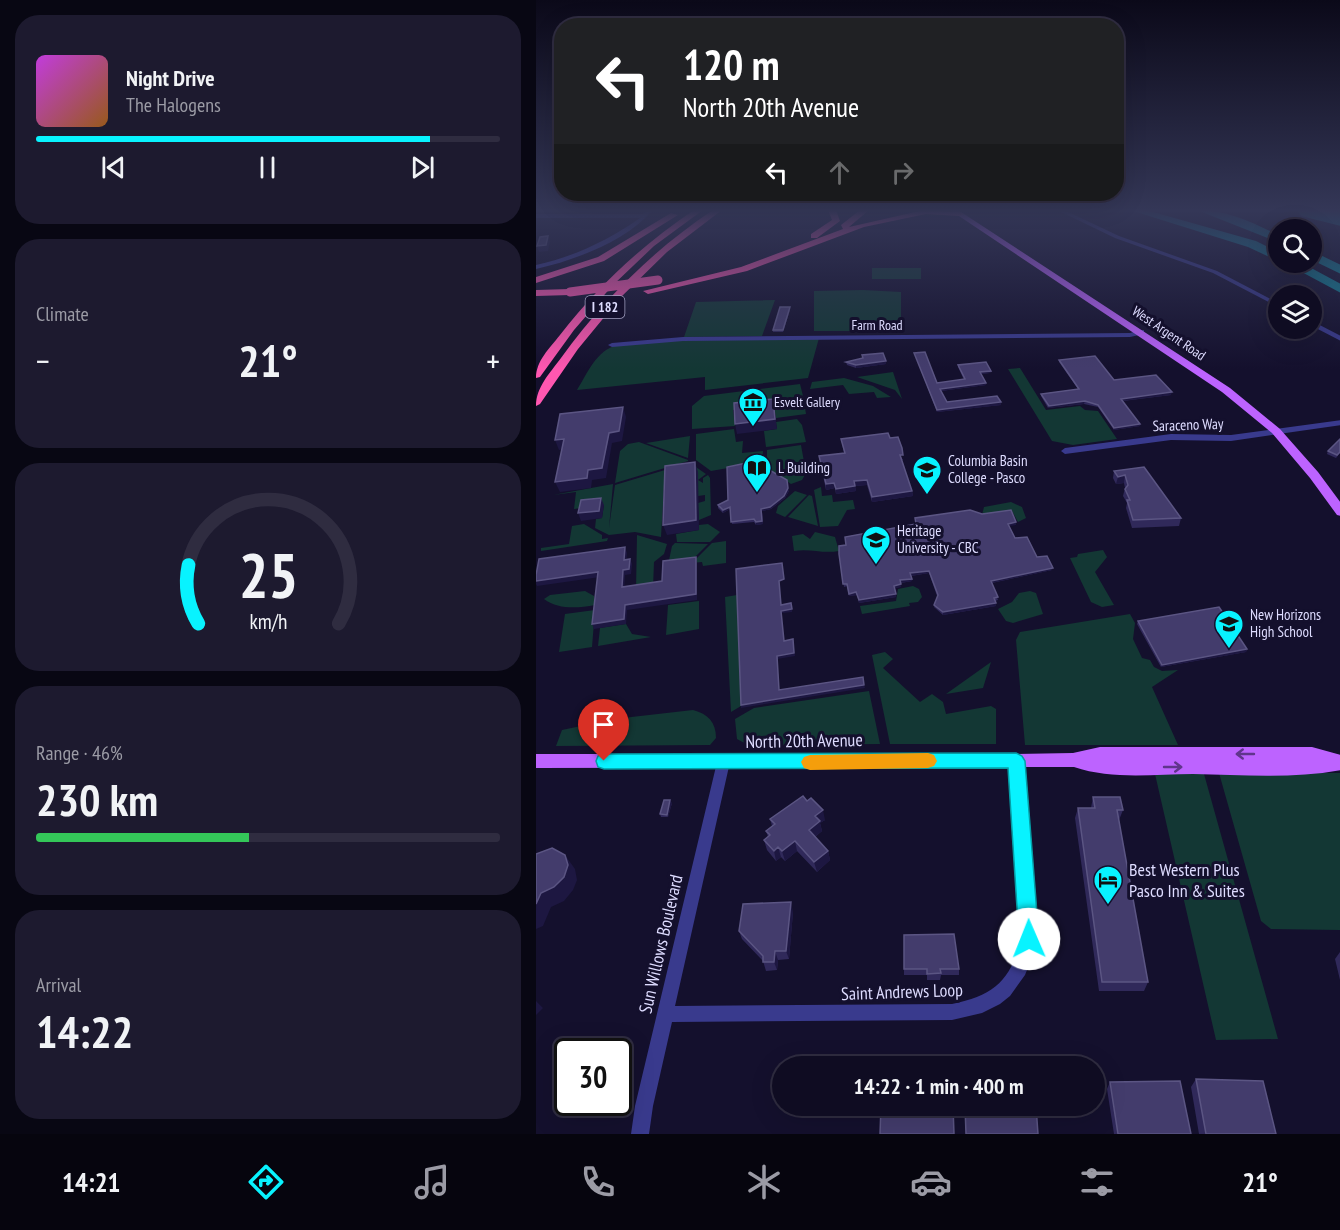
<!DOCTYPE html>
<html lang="en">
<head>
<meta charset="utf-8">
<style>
  body { margin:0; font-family:"PT Sans Narrow",sans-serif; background:#1d1a2f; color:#f1f3f6; height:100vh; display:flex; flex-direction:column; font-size:22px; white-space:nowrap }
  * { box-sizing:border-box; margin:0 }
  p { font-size:20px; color:#9b9ba5 }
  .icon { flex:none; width:33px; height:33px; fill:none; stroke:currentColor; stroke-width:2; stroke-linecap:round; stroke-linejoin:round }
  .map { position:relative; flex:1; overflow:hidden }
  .details { display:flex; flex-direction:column; gap:15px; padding:15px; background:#080713; width:536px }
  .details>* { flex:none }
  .hud { position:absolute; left:18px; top:18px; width:570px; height:183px; border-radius:24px; box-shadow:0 6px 24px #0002,0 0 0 2px #2f2c40; background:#202124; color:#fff; overflow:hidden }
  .controls { position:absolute; left:732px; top:219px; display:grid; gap:12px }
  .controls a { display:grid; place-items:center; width:54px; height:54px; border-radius:50%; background:#0f0c22; box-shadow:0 6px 24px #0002,0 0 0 2px #2f2c40; font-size:30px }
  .speed { position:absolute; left:18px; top:1038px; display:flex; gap:12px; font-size:30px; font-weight:700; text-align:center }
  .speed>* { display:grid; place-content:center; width:78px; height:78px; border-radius:50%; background:#0f0c22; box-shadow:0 6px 24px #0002,0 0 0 2px #2f2c40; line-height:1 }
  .speed .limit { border:3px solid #111; border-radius:9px; background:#fff; color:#111 }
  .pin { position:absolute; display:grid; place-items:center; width:51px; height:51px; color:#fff; margin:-62px -26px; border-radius:50% 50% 50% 0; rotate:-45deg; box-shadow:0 0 6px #0007 }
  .pin .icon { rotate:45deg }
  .me { position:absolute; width:66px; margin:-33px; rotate:359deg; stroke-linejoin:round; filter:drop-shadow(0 0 4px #0008) }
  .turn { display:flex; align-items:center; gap:21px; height:126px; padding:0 30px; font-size:27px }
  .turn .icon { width:78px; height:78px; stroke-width:2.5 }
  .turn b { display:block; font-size:42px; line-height:51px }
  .lanes { display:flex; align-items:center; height:57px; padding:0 30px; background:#0003; justify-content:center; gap:30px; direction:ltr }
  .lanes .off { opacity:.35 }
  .big { font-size:45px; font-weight:800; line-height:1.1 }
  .details .card { flex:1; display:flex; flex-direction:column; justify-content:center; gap:9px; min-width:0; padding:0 21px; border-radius:24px; background:#1d1a2f }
  .details .dial { align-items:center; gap:0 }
  .dial svg { height:156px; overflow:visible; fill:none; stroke:#2f2c40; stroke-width:7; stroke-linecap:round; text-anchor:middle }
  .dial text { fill:#f1f3f6; stroke:none }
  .song { display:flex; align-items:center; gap:18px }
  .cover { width:72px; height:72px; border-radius:9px; background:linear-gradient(135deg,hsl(290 70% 55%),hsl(30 70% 35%)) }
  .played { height:6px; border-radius:3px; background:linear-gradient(90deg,#08f3ff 85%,#2f2c40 85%) }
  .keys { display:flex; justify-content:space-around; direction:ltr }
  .heat { display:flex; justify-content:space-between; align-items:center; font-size:33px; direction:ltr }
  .charge { height:9px; border-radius:4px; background:linear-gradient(90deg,#34c759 46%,#2f2c40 0) }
  .trip { position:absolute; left:236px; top:1056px; width:333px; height:60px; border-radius:30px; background:#0f0c22; box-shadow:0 6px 24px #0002,0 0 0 2px #2f2c40; font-weight:800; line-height:60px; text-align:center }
  .dock { display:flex; height:96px; justify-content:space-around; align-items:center; background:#06050e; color:#9b9ba5 }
  .dock .icon { width:42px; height:42px }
  .dock .on { color:#08f3ff }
  .dock b { font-size:27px; color:#f1f3f6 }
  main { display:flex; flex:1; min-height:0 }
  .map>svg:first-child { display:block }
</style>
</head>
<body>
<main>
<section class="details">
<div class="card">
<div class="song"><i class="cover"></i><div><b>Night Drive</b><p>The Halogens</p></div></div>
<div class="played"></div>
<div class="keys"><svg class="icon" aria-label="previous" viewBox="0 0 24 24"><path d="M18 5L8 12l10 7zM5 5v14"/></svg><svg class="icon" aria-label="pause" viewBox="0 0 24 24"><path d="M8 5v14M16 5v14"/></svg><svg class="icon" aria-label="next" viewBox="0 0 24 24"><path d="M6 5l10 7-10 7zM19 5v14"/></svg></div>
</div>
<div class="card"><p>Climate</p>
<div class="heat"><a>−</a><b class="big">21°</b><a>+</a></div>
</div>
<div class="card dial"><svg viewBox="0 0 100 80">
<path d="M14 69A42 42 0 1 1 86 69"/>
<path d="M14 69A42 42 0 0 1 9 39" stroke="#08f3ff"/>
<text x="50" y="56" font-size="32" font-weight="700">25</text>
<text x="50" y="72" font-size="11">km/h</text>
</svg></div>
<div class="card"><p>Range · 46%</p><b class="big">230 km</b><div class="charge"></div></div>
<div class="card"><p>Arrival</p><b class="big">14:22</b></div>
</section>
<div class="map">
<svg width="805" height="1134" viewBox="0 0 805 1134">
  <rect width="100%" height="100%" fill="#14102d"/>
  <path fill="#133734" d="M336,268h49v11h-49z
    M327,290l38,2v26l-27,13h-60v-40z
    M239,300l-13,36 -78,1 12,-35z
    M283,338l-11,40 -103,12v-13l-128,13c11,-18 19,-39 40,-45l74,-6z
    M484,368l26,42 34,-4 5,4 13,1 19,28 -44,6 -21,-4 -44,-72z
    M357,372l9,27 -7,-9 -38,-13z
    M308,378l29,8 18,11 -14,1 -3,-6 -25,2 -6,-9 -33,4 2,-7z
    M264,384l4,16 -71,10 2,16 -43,3v-23l12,-10z
    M268,402l2,12 -30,4 -2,-12z
    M261,419l5,6 4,17 -40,5 -2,-16 13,-2 -1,-7z
    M198,429l2,13 7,-1 -1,12 21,-2 -1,11 -51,9 -15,-11v-26z
    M154,436l-2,22 -42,-15z
    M103,442l49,18v1l-73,22 5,-32 8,-7z
    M265,445l5,28 -4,7 -11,4 -13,-9 -7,-2 -4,-7v-16z
    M154,463l16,11 -8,6 5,3v-5l5,-3 2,3 1,37 -12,5 -1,-17 7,-2v-6l-7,1z
    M129,470l-4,67 -26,-5 -26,3 -14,-7 1,-9 6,-1 2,-13 -30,4 2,-17 -23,3 60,-11 -4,44 6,-43z
    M285,487l1,9 10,-1 1,7 20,-2 2,9 -8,1 -9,16 -18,1 -6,-37z
    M259,491l12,4 -22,22 -9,-4 2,-7z
    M273,495l3,1 6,30 -30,-9z
    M475,502l11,5 4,11 -8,4 -6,-11 -30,4 2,-8z
    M48,524l18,11v4l6,-1 -1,3 -66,10v-3l28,-4 3,-18z
    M172,524l12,8 -10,10h-33l-1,-8 23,-4v-5z
    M279,532l20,5 4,14c-17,3 -29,-3 -45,0l-2,-15 11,-2 7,5z
    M101,535l30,9 -3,10 -10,8 -1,26 -17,2z
    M190,541v22l-23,3 -1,-4 -10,1 20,-20z
    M139,543l33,1 -18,18 -22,3 4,-19z
    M567,550l4,7 -12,15 19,33 -12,2 -11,-5 -21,-44 7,-1 1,-3z
    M377,586l6,3 3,8 -4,5 -9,1 1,3 -48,8 -2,-8 36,-5 2,-12z
    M49,591l9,5 1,9c-17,3 -36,5 -51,-6l6,-4z
    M494,591l6,2 7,21 -30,9 -7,-2 -8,-12 14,-7 7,-9z
    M201,595l4,111 -10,6 -6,-115z
    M163,601v28l-33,6 2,-30z
    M59,610l-3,37 -33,5 6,-38z
    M594,614l5,9 -2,16 9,19 8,2 4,7 8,4 16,-1 -26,17 26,58h-153l-9,-105 4,-8z
    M90,624l6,10 19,3 -53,9 2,-18z
    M349,652l8,7 -10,9 37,34 12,-8 11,8 3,12 45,-8 5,3v35h-106l-18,-89z
    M455,662l-8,26 -37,6z
    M333,691l11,53 -132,1 -11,-6 -2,-20 19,-11z
    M157,710c15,4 23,12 23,28l-6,7 -154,1 6,-16 52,-11z
    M683,773h121v157l-69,-1 -10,-8z
    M619,774h49l74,265 -62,1z"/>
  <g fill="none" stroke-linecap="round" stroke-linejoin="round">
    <path fill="#0e8296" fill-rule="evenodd" d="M594,210h16l110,31 22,11v9l-30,-14z
      M661,210c29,0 55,12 81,25v7z
      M776,251l29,14v9l-29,-14z
      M747,262h17l41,22v9z"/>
    <path fill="#0e8296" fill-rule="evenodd" d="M761,210h44v16l-40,-10z"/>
    <path fill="#393a8d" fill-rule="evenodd" d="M111,210h6c-27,31 -77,50 -117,59v-4c37,-8 73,-25 104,-47h-104v-4h107z
      M521,210h7l55,26 98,35 61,32v4l-65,-34 -98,-35z
      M776,321l29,15v5l-29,-15z
      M605,330h3v4l-14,3 -447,4 -71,6 -4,-2 4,-2 71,-6 447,-4z
      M805,420v5l-110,16 -60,-1 -106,14 -4,-3 4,-3 106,-14 60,1z
      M480,755l5,2 2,4 14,178 -4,16 -8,20 -15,21 -10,8 -18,9 -30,7 -280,2 -19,84 -4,28h-18l4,-28 83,-348 5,-2 5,2 2,4 -55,244 277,-2c42,-8 59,-24 69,-65l-12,-178 2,-4z"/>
    <path fill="#bd63ff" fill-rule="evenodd" d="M414,210h8l272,178 50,41 38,43 23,31v13l-4,-1 -27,-37 -38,-45 -50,-41z
      M564,747h212l29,8v15c-49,9 -98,5 -148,4 -39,0 -81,6 -119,-7l-538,1v-14h480l57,-1z"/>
    <path fill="#ff57b0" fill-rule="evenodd" d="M158,210h9l-49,36 -42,40 -38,44 -34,47 -4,1c0,-17 13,-29 24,-43 38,-49 82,-90 134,-125z
      M177,210h9l-55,42 -47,46 -42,51 -38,55 -4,2c0,-19 14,-33 25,-48 43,-59 92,-108 152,-148z
      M292,210h8l4,11 -23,17h-6v-4l21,-14z
      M324,210h9l-20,17 75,-17 36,2 4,2 -4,2 -34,-2 -62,13 -117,44 -99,23 -5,-3 98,-24 102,-38 -2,-4z
      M135,213l7,2 -74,46 -68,22v-6l62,-20z
      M0,290l34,-1 5,3 -5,3 -34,1z"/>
    <path stroke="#ff57b0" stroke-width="9" d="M34,292l88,-12"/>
  </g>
  <path fill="#30295a" d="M254,307v3l-7,22h-10v-2z
    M378,353l23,30 27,-3 -6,-13v-2l33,6 -1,2 -9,1 5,9v2l-45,6 6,11h54v3l-64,7 -22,-57z
    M523,360l55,20 57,15 -48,6 17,25 -26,4 -16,-23 -14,-3 -36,4 -7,-12v-2l37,-5 -19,-27z
    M350,361v3l-30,4 -9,-3 -1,-3z
    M354,438l13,22h-1l10,31 1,5 -41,6 -5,-17 -12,1 1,5 -20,3 -1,-6 -9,2 -7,-34 25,-3 -3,-14z
    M792,451l12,2 -4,5 -9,-4z
    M220,464v5l33,22 -4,7 -14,11 -9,2 1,13 -7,1 -2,-3 -22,2 -2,-15 -7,4 -5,-5v-3l10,-5z
    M608,467l37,51 -2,8 -47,2 -6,-20 1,-5 -4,-7 2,-8 -1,-5 -8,1 -3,-6 1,-7z
    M480,525l-7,1 6,12 37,32 -60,13 6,17 -3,1 1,5 -53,9 -9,-8 3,-11 -8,-23 -18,3 1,5 -11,2v4l-7,1 2,9 -37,6 -2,-8 -8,1 -2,-10 -3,1 -5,-41z
    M602,621l109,28 -1,3 -85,15 -24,-43z
    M557,797l30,13 -4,10 29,162 -4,9h-45l-24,-173 3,-10h13z
    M136,803l-4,14h-7l-1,-3z
    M234,819l55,1 -5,3 2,8 -7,6 13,14 2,9 -13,12 -20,-21 -12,10 -4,-4 -5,4 -9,-11 -3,-10 4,-3 -2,-6 6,-5z
    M257,912l-4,47 -11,1 -1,10 -11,1 -3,-10 -21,-22 -3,-8z
    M804,952v28l-5,-21z
    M368,969h55v6h-18l-1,5h-13v-5h-23z
    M660,1079l80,55h-77l-8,-47z
    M574,1082l81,52h-77l-7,-45z"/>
  <path fill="#1d1741" d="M12,236l2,6 -2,9 -9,1 -2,-6z
    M254,307v3l-7,22v-2z
    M350,361v3l-30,4v-3z
    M455,371l-1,2 -10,1v-2z
    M450,383v2l-46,6v-2z
    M636,392l-1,3 -50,6v-2z
    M237,399l4,30 -40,5 -2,-10z
    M549,401l-1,3 -36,4 1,-2z
    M465,402v3l-64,7v-2z
    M87,407l3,10 -4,24 -10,2 -6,35 -14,2 -1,8 -31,4 -5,-10 33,-12z
    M604,424v2l-26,4v-2z
    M28,439l4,10 -9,1 -4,-10z
    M159,462l3,10 1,58 -32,5 -4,-10z
    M589,475l-1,8 -8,1 2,-7z
    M331,480v5l-12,1 1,5 -20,3v-5l18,-8z
    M298,483l1,5 -9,2v-6z
    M252,488l1,3 -4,7 -14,11 -9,2 1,13 -7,1v-3l5,-13z
    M376,491l1,5 -41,6v-5z
    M65,498l3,7 -2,13 -21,3 -3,-8z
    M194,507v2l-7,4v-3z
    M480,522v3l-8,1v-2z
    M89,547l2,6 -1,12 -2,-5z
    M160,557l1,5v38l-70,10 -1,14 -32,5 -2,-5 33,-19 71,-11z
    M94,559l2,5 -1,10 -6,1 -1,17 -2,-5 1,-17z
    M517,568l-1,2 -61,13v-2z
    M393,571v2l-19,3v-3z
    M62,572l2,5 -63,9 -1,-2v-3z
    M376,579v2l-12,2v-3z
    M365,584v3l-7,1v-2z
    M320,592l1,3 -8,1v-2z
    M360,594v3l-37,6v-3z
    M460,603v3l-53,9v-3z
    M256,609v3l-10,1 -1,-2z
    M257,639l2,17 -18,3v-3z
    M711,649l-1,3 -85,15 1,-2z
    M328,685l1,3 -124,20v-3z
    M134,800l2,3 -4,14 -1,-2z
    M287,810l2,10 -5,3 2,8 -11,9 -2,-10 6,-14z
    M259,841l2,10 -12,10 -3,-10z
    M242,847l3,10 -5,4 -2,-10z
    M292,851l2,9 -13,12 -3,-10z
    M29,855l10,14 2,11 -4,10 -9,11 -13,6 -8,19 -7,3v-25l5,-11z
    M255,902l2,10 -4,47 -3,-8z
    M239,951l3,9 -1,10 -3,-8z
    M0,1001l7,7 -7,7z"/>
  <path fill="#433c6c" stroke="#5b5583" stroke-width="1.5" d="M12,236l-2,9 -9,1 3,-9z
    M244,307h10l-7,23h-10z
    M389,352l12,31 28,-4 -7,-14 28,-3 5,9 -11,1 6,11 -46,6 7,13 50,-6 4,6 -64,8 -23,-57z
    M347,353l3,8 -30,4 -10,-3 17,-4 -1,-3z
    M559,356l19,24 42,-5 16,17 -51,7 19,25 -26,4 -16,-23 -13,-4 -36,5 -8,-12 38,-5 -20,-29z
    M237,399l2,20 -40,5 -1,-21z
    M87,407l-4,24 -10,2 -7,35 -14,2 -1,8 -32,4 9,-43 -9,1 5,-26z
    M352,433l2,5 8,-1 4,11 1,7h-3l12,36 -40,6 -5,-17 -13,1 1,5 -19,3 -2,-6 -8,1 -7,-28 26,-3 -4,-14z
    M804,439v13l-3,3 -9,-4z
    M220,461v8l10,-1 21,12 1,8 -4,8 -14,11 -9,2 1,12 -6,1 -2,-3 -23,3 -1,-15 -7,3 -5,-5 10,-5 -1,-33z
    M159,462l1,58 -33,5 2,-59z
    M608,467l37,51 -48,2 -6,-20h3l-5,-11 3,-4 -3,-10 -7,2 -4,-6z
    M65,498l-2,13 -21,2 3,-13z
    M434,510l12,4 29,-4 5,12 -8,2 7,14 12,-1 10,20 10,-1 6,12 -62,13 7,16 -4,1 2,5 -53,9 -9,-7 4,-10 -9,-24 -19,2 2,6 -12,1 1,4 -7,2 2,8 -37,6 -3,-8 -7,2 -2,-10h-4l-4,-30v-8l7,-1 -1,-8 71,-13 -1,-6z
    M89,547l-1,13 6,-1 -1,10 -6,1 -1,17 40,-6 1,-20 33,-4v37l-71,11 -1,14 -32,5 6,-52 -62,9v-6l3,-16z
    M246,563l2,16 -5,2 2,24 10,-2 1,6 -11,2 3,30 9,-2 1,14 -17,3 2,34 84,-13 1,8 -123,20 -5,-136z
    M683,607l28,42 -85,16 -24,-44z
    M267,796l4,5 4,-3 12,12 -8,6 5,5 -11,9 19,21 -14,11 -19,-21 -13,10 -4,-4 -4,4 -10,-11 6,-5 -4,-4 9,-7 -5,-5z
    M557,797h27l3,13h-6l31,172h-46l-24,-174h17z
    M128,800h6l-3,15 -7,-1z
    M16,848l13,7 3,10 -4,12 -10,10 -13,6 -5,11v-50z
    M255,902l-5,49h-11l-1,11h-11v-6l-24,-25 4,-27z
    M418,934l5,35h-19l1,4 -14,1v-5h-23v-34z
    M660,1079l67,2 13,53h-70z
    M644,1081l11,53h-73l-8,-52z
    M345,1106h72l1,28h-74z
    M429,1106h71l2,28h-72z"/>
  <defs><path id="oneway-shaft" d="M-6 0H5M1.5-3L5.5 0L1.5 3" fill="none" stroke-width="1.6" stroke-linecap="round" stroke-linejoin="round" transform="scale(1.5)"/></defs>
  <g stroke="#60358c">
    <use href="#oneway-shaft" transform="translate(709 754) rotate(180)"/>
    <use href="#oneway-shaft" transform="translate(637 767)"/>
  </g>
  <linearGradient id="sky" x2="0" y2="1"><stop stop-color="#0b0919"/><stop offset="0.57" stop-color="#343757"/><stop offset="1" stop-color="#343757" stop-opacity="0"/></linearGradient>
  <rect width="805" height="369" fill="url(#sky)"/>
  <path fill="#08f3ff" stroke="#059ea6" stroke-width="1.5" d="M480,753l6,3 3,5 14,178 -3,7 -7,3 -7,-3 -3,-7 -11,-171 -404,1 -6,-2 -2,-6 2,-5 6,-2z"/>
  <path fill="#f59e0b" d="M392,753l6,2 3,6 -3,5 -6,2 -118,2 -6,-2 -3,-6 3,-5 6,-2z"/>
  <defs>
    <g id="museum-pin" transform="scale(1.5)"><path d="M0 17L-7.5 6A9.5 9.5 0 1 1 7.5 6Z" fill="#08f3ff" stroke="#14102d"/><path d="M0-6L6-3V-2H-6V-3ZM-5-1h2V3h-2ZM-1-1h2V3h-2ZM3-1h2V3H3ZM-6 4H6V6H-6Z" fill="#111"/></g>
    <g id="library-pin" transform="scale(1.5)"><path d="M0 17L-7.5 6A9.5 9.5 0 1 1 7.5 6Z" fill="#08f3ff" stroke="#14102d"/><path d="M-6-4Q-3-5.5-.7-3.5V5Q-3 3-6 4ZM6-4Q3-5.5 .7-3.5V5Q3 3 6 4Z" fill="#111"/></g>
    <g id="university-pin" transform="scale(1.5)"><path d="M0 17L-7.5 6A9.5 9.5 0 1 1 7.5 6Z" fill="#08f3ff" stroke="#14102d"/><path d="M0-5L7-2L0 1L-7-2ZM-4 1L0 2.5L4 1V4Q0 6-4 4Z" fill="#111"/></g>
    <g id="school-pin" transform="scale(1.5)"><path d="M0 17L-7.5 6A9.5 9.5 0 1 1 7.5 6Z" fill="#08f3ff" stroke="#14102d"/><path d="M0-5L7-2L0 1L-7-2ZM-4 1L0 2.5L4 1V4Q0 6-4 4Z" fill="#111"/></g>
    <g id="hotel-pin" transform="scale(1.5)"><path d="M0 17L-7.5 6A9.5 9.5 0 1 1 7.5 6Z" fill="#08f3ff" stroke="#14102d"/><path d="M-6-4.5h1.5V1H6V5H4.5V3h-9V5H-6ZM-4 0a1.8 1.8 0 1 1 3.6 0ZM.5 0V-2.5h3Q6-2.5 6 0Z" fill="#111"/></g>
  </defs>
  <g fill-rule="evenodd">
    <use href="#museum-pin" x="217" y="402"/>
    <use href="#library-pin" x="221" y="468"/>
    <use href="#university-pin" x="391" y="470"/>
    <use href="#university-pin" x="340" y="540"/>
    <use href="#school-pin" x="693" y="624"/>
    <use href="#hotel-pin" x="572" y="880"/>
  </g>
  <g text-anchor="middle" stroke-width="6" stroke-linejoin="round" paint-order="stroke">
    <rect fill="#14102d" stroke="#a19fc0" stroke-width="1.5" x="49.5" y="296" width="39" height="22" rx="4.5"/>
    <g font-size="14" font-weight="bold" fill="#dedcff">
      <text x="69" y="312">I 182</text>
    </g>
    <g font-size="14" fill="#dedcff" stroke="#14102d">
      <text x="341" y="330">Farm Road</text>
      <text transform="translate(633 333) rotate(34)" y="5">West Argent Road</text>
    </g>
    <g font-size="14" fill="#dedcff" stroke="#14102d" text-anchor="start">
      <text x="238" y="407">Esvelt Gallery</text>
    </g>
    <g font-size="15" fill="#dedcff" stroke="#14102d">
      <text transform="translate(652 425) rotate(-2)" y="5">Saraceno Way</text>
    </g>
    <g font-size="15" fill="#dedcff" stroke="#14102d" text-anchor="start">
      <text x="412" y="466">Columbia Basin<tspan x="412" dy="17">College - Pasco</tspan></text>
      <text x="242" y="473">L Building</text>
      <text x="361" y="536">Heritage<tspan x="361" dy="17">University - CBC</tspan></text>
      <text x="714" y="620">New Horizons<tspan x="714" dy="17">High School</tspan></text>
    </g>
    <g font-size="18" fill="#dedcff" stroke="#14102d">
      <text transform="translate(268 741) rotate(-1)" y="6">North 20th Avenue</text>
      <text transform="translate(125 944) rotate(-77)" y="6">Sun Willows Boulevard</text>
      <text transform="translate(366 992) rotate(-2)" y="6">Saint Andrews Loop</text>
    </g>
    <g font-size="18" fill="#dedcff" stroke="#14102d" text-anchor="start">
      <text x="593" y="876">Best Western Plus<tspan x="593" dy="21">Pasco Inn &amp; Suites</tspan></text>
    </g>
  </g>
</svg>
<div class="controls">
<a><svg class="icon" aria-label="search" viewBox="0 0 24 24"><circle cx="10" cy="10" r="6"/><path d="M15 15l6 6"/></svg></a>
<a><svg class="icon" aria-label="layers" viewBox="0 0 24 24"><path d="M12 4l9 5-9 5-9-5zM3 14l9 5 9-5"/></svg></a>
</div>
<div class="speed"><div class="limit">30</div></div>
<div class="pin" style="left:68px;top:761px;background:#d93025"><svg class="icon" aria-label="arrive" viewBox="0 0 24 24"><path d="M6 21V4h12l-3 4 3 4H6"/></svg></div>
<svg class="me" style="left:493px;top:939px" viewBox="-20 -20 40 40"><circle r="19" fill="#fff"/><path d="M0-13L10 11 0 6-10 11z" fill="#08f3ff"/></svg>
<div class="trip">14:22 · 1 min · 400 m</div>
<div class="hud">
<div class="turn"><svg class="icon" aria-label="left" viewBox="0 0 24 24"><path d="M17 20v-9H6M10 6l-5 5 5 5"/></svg><div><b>120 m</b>North 20th Avenue</div></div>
<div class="lanes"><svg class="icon" aria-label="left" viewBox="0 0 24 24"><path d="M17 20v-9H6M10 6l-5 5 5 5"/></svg><svg class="icon off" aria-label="ahead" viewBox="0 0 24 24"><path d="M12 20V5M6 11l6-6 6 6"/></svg><svg class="icon off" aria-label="right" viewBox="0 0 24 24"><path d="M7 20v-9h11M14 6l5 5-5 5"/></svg></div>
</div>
</div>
</main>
<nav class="dock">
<b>14:21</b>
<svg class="icon on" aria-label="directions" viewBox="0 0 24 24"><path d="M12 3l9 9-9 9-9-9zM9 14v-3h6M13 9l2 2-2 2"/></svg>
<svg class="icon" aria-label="music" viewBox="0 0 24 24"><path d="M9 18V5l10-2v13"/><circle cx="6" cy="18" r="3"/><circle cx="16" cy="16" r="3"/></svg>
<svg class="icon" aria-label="phone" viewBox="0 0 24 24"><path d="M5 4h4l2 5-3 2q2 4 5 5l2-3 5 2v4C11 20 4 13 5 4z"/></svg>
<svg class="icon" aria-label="climate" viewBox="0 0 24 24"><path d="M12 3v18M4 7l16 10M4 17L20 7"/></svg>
<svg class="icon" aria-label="car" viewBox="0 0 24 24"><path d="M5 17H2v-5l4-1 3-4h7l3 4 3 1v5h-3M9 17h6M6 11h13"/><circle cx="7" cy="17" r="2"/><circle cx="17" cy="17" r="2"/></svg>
<svg class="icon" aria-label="filters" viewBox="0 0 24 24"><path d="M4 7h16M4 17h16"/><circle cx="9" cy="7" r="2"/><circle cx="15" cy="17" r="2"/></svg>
<b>21°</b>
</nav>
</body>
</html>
